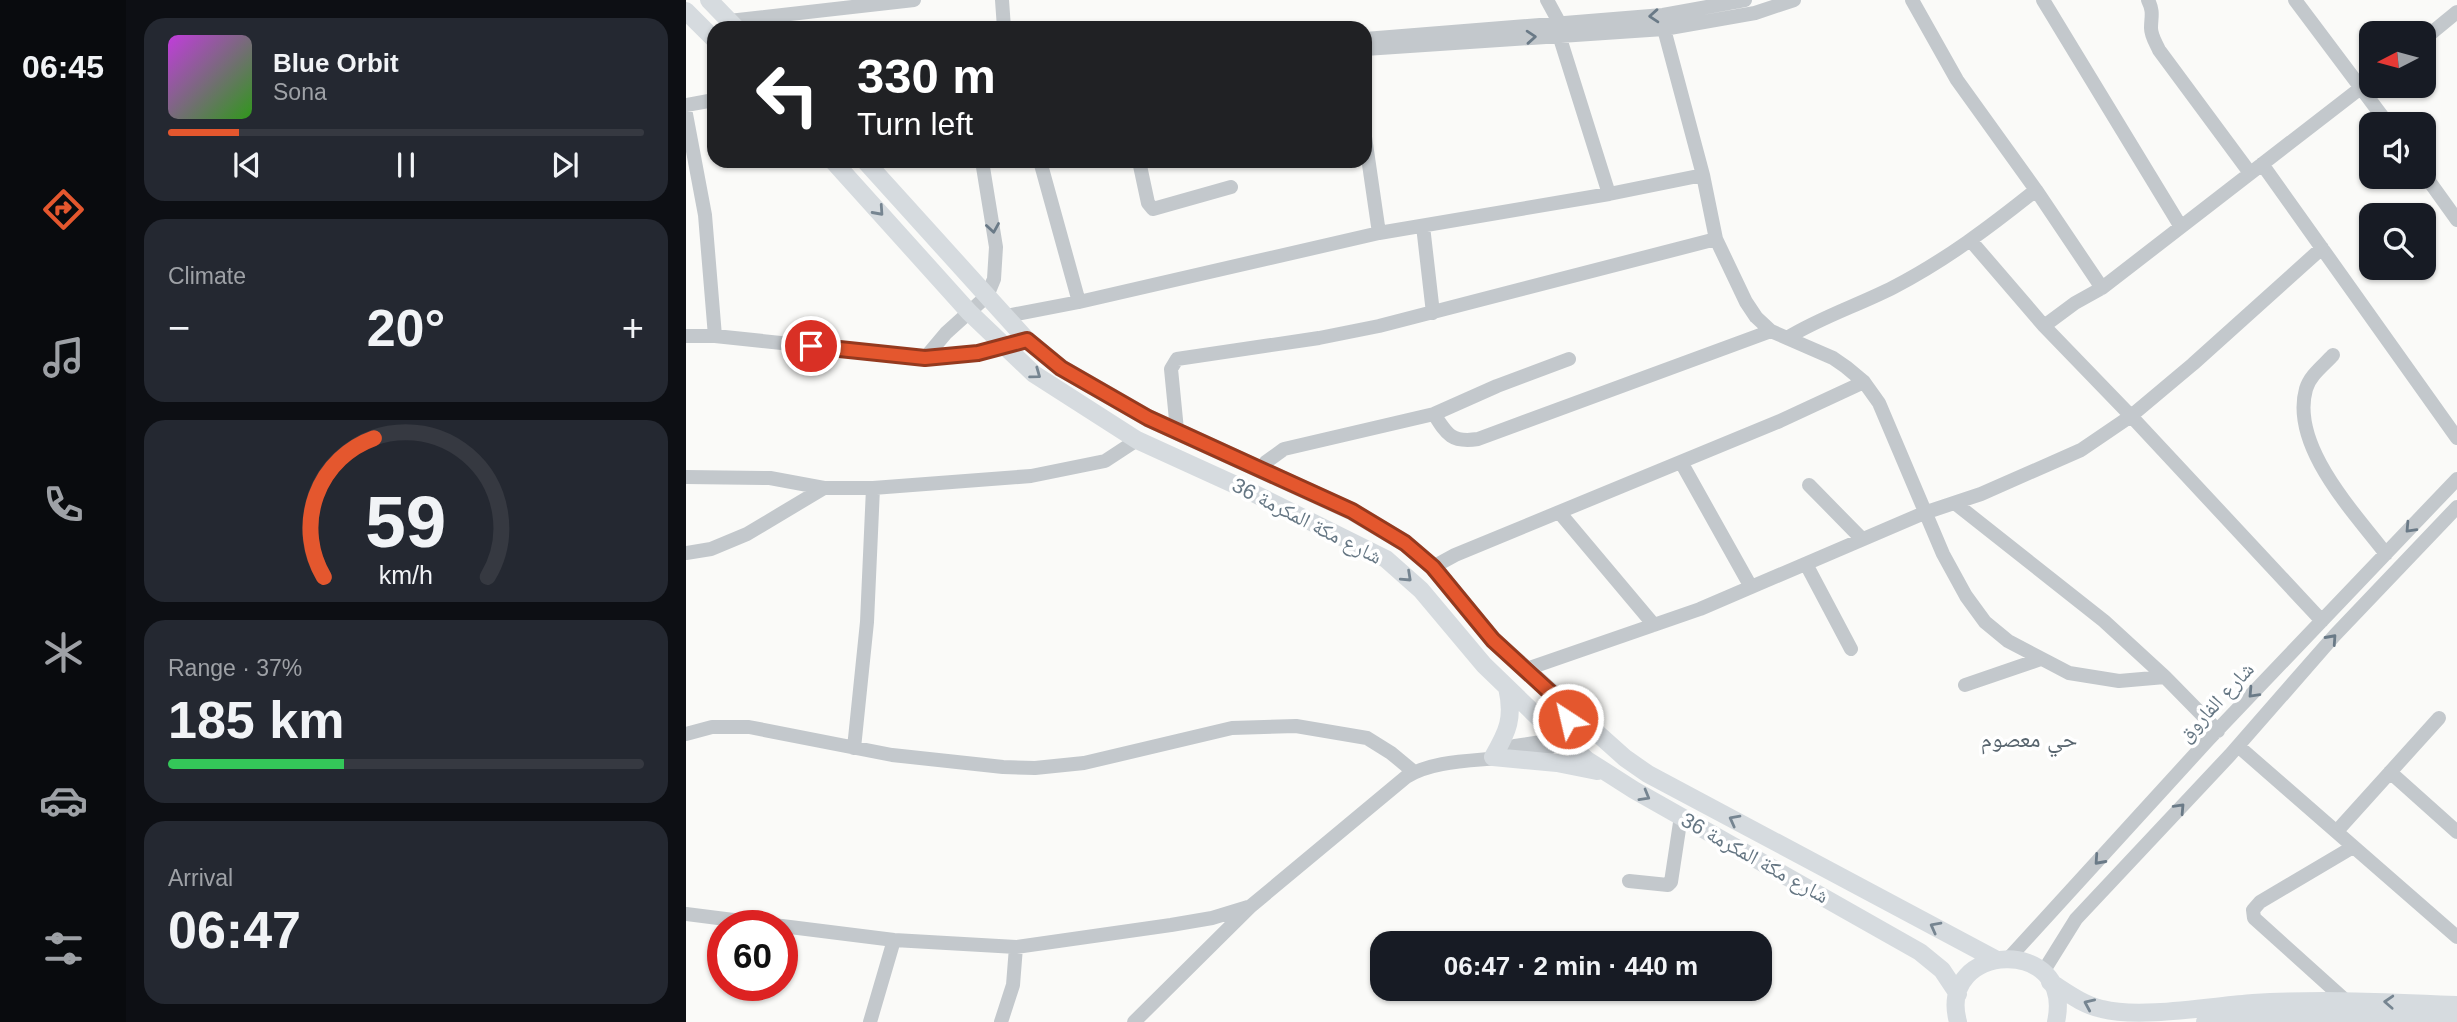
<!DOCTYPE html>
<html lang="en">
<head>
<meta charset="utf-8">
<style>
  body { margin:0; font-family:Arial,"Noto Naskh Arabic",sans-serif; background:#242831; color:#f1f3f6; height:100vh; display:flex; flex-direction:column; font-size:26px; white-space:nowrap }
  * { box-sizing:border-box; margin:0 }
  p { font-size:23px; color:#9ea1a6 }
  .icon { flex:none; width:38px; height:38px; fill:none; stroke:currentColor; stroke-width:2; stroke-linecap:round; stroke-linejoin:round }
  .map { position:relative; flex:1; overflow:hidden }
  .side { display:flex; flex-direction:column; gap:18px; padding:18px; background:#0d0f14; width:560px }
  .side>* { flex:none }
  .top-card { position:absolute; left:21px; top:21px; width:665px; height:147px; border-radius:21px; box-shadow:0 2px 5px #0004; background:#202124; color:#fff; overflow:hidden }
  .needle { width:46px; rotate:264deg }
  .controls { position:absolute; left:1673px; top:21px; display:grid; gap:14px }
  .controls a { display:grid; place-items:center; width:77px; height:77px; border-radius:14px; background:#171b24; box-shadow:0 2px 5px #0004; font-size:35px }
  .speed { position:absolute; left:21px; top:910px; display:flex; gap:14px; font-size:35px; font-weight:700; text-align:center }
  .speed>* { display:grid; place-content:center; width:91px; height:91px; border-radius:50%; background:#171b24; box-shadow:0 2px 5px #0004; line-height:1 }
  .speed .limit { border:10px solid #d22; background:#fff; color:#111 }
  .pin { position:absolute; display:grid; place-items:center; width:60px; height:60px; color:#fff; margin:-30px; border:4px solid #fff; border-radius:50%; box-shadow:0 2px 7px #0007 }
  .me { position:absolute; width:77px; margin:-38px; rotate:325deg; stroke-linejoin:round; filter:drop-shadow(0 0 5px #0008) }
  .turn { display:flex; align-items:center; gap:24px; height:147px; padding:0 35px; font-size:32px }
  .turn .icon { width:91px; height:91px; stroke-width:2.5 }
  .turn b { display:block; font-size:49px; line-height:60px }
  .big { font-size:52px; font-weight:800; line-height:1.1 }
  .side .card { flex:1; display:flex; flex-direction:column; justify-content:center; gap:10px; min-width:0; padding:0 24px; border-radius:21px; background:#242831 }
  .side .dial { align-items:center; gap:0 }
  .dial svg { height:182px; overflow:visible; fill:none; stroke:#363941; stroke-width:7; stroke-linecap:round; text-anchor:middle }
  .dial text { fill:#f1f3f6; stroke:none }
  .song { display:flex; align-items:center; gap:21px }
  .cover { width:84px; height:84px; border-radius:10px; background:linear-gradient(135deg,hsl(290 70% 55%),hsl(110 70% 35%)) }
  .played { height:7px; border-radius:4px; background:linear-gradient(90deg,#e4572e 15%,#363941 15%) }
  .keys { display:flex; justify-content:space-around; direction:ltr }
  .heat { display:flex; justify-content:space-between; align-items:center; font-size:38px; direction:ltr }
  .charge { height:10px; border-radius:5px; background:linear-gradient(90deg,#34c759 37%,#363941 0) }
  .trip { position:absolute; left:684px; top:931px; width:402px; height:70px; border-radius:21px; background:#171b24; box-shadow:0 2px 5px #0004; font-weight:800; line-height:70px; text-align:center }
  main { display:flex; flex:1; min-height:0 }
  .tabs { display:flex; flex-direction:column; width:126px; justify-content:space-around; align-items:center; background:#090b0e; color:#9ea1a6 }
  .tabs .icon { width:49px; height:49px }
  .tabs .active { color:#e4572e }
  .tabs b { font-size:32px; color:#f1f3f6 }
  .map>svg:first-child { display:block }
</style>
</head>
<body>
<main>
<nav class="tabs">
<b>06:45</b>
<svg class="icon active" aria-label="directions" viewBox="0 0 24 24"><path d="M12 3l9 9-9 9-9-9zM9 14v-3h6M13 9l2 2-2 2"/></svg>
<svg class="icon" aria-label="music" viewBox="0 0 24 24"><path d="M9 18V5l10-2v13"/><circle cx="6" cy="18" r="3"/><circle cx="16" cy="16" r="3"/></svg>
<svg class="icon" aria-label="phone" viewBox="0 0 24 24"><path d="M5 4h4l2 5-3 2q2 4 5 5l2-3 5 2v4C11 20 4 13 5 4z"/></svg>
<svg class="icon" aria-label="climate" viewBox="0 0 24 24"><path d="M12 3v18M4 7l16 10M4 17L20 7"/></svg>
<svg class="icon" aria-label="car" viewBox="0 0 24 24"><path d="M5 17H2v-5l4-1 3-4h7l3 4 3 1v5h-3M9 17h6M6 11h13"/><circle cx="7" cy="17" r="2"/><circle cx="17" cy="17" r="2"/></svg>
<svg class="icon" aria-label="filters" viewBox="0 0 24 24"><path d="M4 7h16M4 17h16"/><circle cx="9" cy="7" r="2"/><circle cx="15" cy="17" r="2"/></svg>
</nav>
<section class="side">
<div class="card">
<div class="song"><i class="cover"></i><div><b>Blue Orbit</b><p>Sona</p></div></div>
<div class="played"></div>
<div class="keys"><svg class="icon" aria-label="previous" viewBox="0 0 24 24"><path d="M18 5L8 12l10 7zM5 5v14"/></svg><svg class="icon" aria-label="pause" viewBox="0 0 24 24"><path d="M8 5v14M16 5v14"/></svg><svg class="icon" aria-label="next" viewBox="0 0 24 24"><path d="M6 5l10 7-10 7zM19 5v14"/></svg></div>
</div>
<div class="card"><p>Climate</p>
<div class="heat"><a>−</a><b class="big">20°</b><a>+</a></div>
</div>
<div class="card dial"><svg viewBox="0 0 100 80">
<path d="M14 69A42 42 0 1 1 86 69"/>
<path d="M14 69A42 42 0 0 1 36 8" stroke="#e4572e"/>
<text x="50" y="56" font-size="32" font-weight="700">59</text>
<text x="50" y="72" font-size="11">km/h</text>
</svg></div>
<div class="card"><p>Range · 37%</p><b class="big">185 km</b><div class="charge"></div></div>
<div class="card"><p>Arrival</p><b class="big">06:47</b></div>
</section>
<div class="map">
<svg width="1771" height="1022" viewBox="0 0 1771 1022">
  <rect width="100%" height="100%" fill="#fafaf8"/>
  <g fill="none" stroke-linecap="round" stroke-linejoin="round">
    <path stroke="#c3c8cc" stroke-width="14" d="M316,0l2,28
      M861,0l12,22
      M1226,0l45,80 79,110 66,98
      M1357,0l138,227
      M1462,0c6,12 3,17 3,28 0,8 5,15 8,22l91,123
      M1609,0l93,124
      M43,21l185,-21
      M978,29l39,146 13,64 30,63 10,15 15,14 62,27 13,9 18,15 15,21 64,151 23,42 19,26 23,19 61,32 50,8 46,-4
      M873,35l50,159
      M679,39l298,-24 82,-15
      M1738,39l33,-27
      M679,49l299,-20 91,-16 39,-13
      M0,105l28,-5
      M0,114l19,101 10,121
      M679,137l14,96
      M354,161l39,141
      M453,161l9,42 5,6 78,-22
      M1576,164l195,274
      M1738,174l33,46
      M737,226l10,87
      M1285,241l73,85 87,90 191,205
      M320,316l73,-14 300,-69 230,-39 94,-19
      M1358,326l31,-23 27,-15 269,-208
      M0,336h29l210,22 53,-5 49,-13
      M1101,338c34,-21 72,-33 107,-51 52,-27 97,-61 142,-97
      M1647,355c-9,10 -23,20 -27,34 -16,57 48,123 80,165
      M239,358l21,-25 41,-37 7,-17 2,-32 -14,-86
      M748,414c13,21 18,29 44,25l293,-108
      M491,430l-6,-61 6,-10 142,-21 60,-12 337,-87
      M995,462l70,125
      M574,471l6,-9 18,-13 150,-35 63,-28 72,-27
      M0,477l84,1 54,10
      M1123,485l53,54
      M1270,504l148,117 61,56 53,54
      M873,512l95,113
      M0,553l25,-4 36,-15 77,-46h49l158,-12 74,-15 32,-21
      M1120,564l45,85
      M747,567l22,-12 325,-134 84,-39
      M838,670l176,-61 224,-96 57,-19 100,-44 50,-34 62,-52 129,-116
      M1279,685l76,-26
      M0,734l26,-7h37l143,28 111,12 32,1 49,-5 148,-35 64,-2 71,12 24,15 23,19
      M1552,746l219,191
      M168,748l13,-126 6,-134
      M808,757l21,-11 40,-6
      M1704,772l67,60
      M1651,831l102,-113
      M943,881l39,4 3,-3 10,-66
      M0,914l95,12
      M96,926l112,14 122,7 155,-22 41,-7 36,-11
      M1323,958l199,-218 249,-261
      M1357,972l33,-53 154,-164 105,-120 122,-128
      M1659,1000l-91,-82 -1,-8 7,-8 93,-55
      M184,1022l24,-82
      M315,1022l12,-37 3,-38
      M448,1022l117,-116 155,-129c43,-27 115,-8 158,-37"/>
    <path stroke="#d6dbdf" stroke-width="18" d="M23,0l27,28
      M0,11l28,28
      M147,161l136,151 65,62 103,66 114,52 135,67 35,31 63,75 59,57 44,38 47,30 286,162 22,18 16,24
      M179,161l162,179 34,28 87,50 203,93 54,32 28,24 60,73 132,118 23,16 347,185
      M821,687c7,31 1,44 -14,70l64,6 40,8
      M1364,982c16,10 33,23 52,27 38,10 110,-3 151,-6 68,-4 136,-1 204,2
      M1272,1022c-22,-80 117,-87 98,0
      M1519,1022l151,-5 101,3"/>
  </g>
  <defs><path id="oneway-chevron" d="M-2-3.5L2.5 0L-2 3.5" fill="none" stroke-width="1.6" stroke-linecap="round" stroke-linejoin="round" transform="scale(1.75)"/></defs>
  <g stroke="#6a7a87">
    <use href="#oneway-chevron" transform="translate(968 16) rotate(176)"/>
    <use href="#oneway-chevron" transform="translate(845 37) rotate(-4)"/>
    <use href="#oneway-chevron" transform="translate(307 228) rotate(81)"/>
    <use href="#oneway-chevron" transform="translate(1724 528) rotate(133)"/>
    <use href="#oneway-chevron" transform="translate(1646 639) rotate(-48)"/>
    <use href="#oneway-chevron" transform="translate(1567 693) rotate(133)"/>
    <use href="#oneway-chevron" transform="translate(1494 808) rotate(-47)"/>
    <use href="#oneway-chevron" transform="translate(1413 860) rotate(132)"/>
  </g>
  <g stroke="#768591">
    <use href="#oneway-chevron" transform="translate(193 211) rotate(48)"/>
    <use href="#oneway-chevron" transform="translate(350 374) rotate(36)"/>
    <use href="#oneway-chevron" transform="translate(721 577) rotate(43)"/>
    <use href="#oneway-chevron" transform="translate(959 796) rotate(30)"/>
    <use href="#oneway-chevron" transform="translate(1048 820) rotate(-152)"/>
    <use href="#oneway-chevron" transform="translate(1249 927) rotate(-152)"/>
    <use href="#oneway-chevron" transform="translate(1703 1002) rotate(-177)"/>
    <use href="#oneway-chevron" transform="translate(1403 1004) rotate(-156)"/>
  </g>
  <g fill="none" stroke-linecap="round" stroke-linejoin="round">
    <g stroke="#94391e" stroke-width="18">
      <path id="route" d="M125,346l114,12 53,-5 49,-13 34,28 87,50 204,93 53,32 28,24 60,73 71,65 4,14"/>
    </g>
    <use href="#route" stroke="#e4572e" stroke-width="12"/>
  </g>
  <g text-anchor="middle" stroke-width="7" stroke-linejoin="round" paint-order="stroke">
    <g font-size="21" fill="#657683" stroke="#fff">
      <text transform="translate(621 521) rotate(27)" y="7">شارع مكة المكرمة 36</text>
      <text transform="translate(1530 702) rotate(-47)" y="7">شارع الفاروق</text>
      <text transform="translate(1069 858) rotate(29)" y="7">شارع مكة المكرمة 36</text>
    </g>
    <g font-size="23" fill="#57646e" stroke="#fff">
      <text x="1343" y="747">حي معصوم</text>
    </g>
  </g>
</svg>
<div class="controls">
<a><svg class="needle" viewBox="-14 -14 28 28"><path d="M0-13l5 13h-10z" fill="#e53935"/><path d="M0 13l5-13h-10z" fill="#9ea1a6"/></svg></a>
<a><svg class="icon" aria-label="sound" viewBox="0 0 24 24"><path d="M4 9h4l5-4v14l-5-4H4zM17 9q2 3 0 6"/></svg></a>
<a><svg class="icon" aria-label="search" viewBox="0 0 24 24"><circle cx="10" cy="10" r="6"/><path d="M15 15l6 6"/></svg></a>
</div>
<div class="speed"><div class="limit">60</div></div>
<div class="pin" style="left:125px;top:346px;background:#d93025"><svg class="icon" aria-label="arrive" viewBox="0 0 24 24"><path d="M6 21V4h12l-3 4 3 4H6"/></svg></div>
<svg class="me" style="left:882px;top:719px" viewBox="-20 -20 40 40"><circle r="17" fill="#e4572e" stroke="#fff" stroke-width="3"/><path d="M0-11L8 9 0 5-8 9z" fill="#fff"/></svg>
<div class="trip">06:47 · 2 min · 440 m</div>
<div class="top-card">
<div class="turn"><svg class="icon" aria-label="left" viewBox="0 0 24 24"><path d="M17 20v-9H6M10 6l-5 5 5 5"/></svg><div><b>330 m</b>Turn left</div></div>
</div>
</div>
</main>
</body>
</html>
